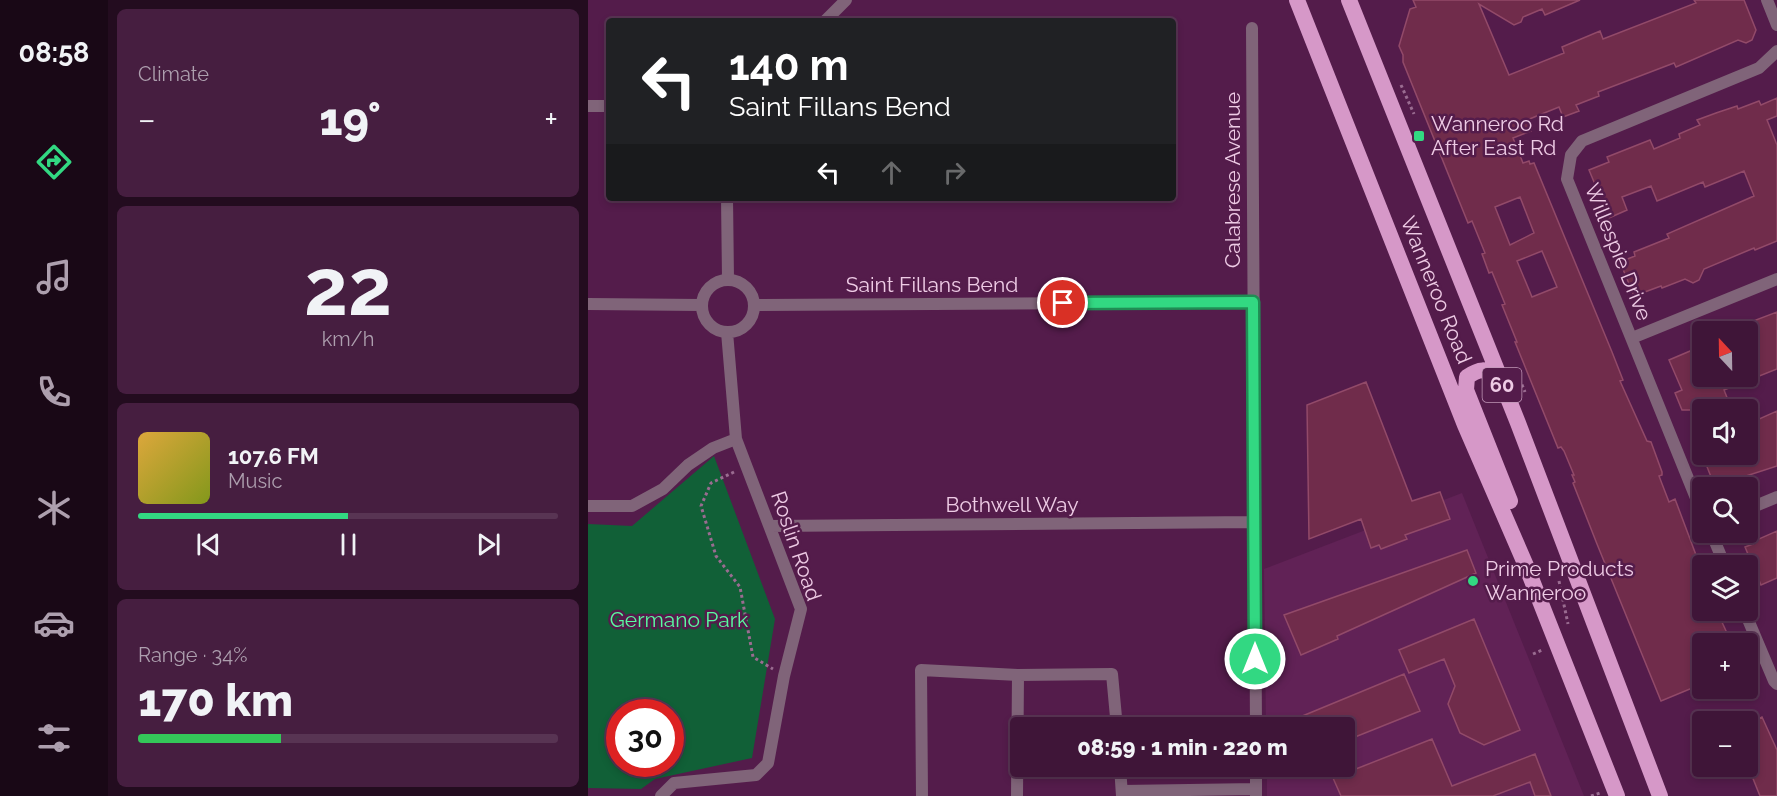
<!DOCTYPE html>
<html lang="en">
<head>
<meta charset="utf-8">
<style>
  body { margin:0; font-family:Raleway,sans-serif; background:#461e40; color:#f1f3f6; height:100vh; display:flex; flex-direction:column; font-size:22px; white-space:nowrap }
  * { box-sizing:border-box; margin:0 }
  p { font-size:20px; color:#ad9fae }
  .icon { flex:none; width:33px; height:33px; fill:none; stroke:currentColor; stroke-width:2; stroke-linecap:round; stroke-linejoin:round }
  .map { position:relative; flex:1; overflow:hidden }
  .sheet { display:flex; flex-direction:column; gap:9px; padding:9px; background:#230c1f; width:480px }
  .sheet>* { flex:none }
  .guide { position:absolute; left:18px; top:18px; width:570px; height:183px; border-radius:6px; box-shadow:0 3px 9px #0003,0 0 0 2px #583453; background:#202124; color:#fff; overflow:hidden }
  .needle { width:39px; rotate:338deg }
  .buttons { position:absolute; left:1104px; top:321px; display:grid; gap:12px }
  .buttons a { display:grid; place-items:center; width:66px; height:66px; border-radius:6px; background:#3f1538; box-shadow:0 3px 9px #0003,0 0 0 2px #583453; font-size:30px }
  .speed { position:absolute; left:18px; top:699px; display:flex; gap:12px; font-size:30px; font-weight:700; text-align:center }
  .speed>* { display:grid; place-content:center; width:78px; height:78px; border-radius:50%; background:#3f1538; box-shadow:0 3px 9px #0003,0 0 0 2px #583453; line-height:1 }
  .speed .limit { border:9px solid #d22; background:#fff; color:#111 }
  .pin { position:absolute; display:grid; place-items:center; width:51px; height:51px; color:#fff; margin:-26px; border:3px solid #fff; border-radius:50%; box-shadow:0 2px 6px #0007 }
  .me { position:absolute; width:66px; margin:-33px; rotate:0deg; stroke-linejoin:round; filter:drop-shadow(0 0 4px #0008) }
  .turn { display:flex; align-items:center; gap:21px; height:126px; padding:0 24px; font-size:27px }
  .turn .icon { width:78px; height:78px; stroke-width:2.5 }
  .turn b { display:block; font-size:42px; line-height:51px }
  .lanes { display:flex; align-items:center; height:57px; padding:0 24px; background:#0003; justify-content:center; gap:30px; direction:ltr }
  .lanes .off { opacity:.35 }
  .big { font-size:45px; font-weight:800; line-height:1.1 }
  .sheet .card { flex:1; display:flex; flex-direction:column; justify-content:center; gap:9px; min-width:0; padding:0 21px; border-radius:9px; background:#461e40 }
  .sheet .dial { align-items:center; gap:0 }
  .dial b { font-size:78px; line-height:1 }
  .song { display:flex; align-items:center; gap:18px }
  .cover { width:72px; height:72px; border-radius:9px; background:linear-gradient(135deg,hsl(40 70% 55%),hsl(70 70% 35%)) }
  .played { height:6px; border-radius:3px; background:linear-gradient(90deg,#32d882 50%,#583453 50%) }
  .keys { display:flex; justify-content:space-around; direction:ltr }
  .heat { display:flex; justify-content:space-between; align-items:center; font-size:33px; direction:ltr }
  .charge { height:9px; border-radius:4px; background:linear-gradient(90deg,#34c759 34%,#583453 0) }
  .trip { position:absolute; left:422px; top:717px; width:345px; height:60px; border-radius:6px; background:#3f1538; box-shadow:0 3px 9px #0003,0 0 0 2px #583453; font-weight:800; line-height:60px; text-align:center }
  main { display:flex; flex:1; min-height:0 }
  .tabs { display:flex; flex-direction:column; width:108px; justify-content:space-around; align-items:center; background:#190816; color:#ad9fae }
  .tabs .icon { width:42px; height:42px }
  .tabs .current { color:#32d882 }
  .tabs b { font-size:27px; color:#f1f3f6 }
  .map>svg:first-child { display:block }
</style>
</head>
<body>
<main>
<nav class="tabs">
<b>08:58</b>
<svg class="icon current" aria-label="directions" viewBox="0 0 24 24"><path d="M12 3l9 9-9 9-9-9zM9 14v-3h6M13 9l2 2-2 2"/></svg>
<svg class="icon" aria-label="music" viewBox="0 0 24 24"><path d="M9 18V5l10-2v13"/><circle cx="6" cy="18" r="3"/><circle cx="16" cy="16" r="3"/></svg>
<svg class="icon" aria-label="phone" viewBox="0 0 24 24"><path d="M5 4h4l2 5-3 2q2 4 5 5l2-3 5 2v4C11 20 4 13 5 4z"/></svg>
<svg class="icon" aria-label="climate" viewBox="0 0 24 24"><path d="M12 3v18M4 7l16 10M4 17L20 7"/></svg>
<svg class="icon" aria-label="car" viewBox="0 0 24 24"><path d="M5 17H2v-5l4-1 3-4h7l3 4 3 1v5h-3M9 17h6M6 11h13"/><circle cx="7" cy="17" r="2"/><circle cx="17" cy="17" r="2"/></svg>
<svg class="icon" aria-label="filters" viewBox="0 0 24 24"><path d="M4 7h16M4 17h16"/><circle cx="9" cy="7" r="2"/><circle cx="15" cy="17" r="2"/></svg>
</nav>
<section class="sheet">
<div class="card"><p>Climate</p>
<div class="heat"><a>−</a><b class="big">19°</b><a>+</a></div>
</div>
<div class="card dial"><b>22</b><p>km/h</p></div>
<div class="card">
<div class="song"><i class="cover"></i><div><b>107.6 FM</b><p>Music</p></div></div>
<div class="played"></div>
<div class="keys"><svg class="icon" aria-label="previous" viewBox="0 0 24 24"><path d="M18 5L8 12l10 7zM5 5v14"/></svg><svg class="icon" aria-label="pause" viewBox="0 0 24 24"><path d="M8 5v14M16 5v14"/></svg><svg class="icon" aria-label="next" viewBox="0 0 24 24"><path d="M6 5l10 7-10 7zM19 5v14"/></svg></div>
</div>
<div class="card"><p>Range · 34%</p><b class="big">170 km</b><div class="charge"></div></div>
</section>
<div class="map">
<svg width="1189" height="796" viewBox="0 0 1189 796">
  <rect width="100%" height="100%" fill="#541c4b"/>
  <path fill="#612256" d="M874,493l122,303h-317v-29l77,-1v-38l-78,-1 -2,-158z"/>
  <path fill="#116037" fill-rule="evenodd" d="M126,456l61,163 -23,139 -97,21 -14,10 -53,-1v-264l44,2zM32,712h50v52h-50z"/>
  <path fill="#702c4b" stroke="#924a69" stroke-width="1.5" fill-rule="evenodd" d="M825,0h167l-35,15 -3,-6 -19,8 -2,5 -7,3 -35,-21 30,71 55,-22 -2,-6 38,-16 3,8 93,-36 -2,-3h50l12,30 -4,10 -6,3 -8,-3 -62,27 -2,-4 -76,29 1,4 -23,9 3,6 -16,6 -4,-10 -32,13 4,11 -18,7 10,25 6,-2 1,3 4,-1 78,189 11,28 -3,1 27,60 4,1 11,30v3l-3,1 10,26 6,-3 27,72v39h9l4,10 5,-2 7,15 -25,9v42l-41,17 -64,-157 -24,-61 2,-1 -3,-7h2l-10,-24 -3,-4 -3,1 -43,-106h2l-15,-37 3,-1 -13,-32 -3,1 -7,-19 3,-1 -13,-32 -4,2 -65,-161v-7l-4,-9 11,-37 6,-2zM932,197l14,36 -24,12 -15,-38zM954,251l15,36 -25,10 -15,-36z
    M1189,98v18l-10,4 10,25v96l-22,9 -1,-2 -50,21 -5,11 -6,3 -8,-4 -23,9 -1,-2 -27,10 -14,-34 15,-6 -1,-4 35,-14 -2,-4 87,-38 -10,-25 -39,16 -2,-5 -46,19 -6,-15 -29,11 5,13 -18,8 -20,-48 20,-8 -2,-5 43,-17 4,9 26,-11 -1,-4 21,-9 -3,-5 19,-7 21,-7 1,3 21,-8 2,4z
    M1189,312v57l-53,21 8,20h-50l-7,-17 7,-3 -13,-30 33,-14v30h46v-53z
    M778,382l46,119 28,-9 10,27 -45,16 2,4 -26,10 -2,-4 -8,3 -10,-29 -52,20 -2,-134z
    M1189,411v55l-34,11 -8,2 -1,-3 -8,4 -3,-3 -10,5 -11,-28h46v-30z
    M1189,531v47l-16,7 -16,-38 8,-3 -1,-2z
    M879,550l9,23 -139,63 1,3 -37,16 -17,-40z
    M886,619l46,111 -36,15 -24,-12 -12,-29 7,-18 -11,-27 -35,14 -10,-23z
    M816,674l16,37 -65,26 -4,-9 -7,3v-3h-40l-4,-11z
    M1174,717l15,33v46h-17l-12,-30v-42z
    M844,739l20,47 83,-32 16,42h-16l-5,-14 -37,14h-152l-8,-18z"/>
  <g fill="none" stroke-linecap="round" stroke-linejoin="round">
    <path stroke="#9a6c91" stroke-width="3" stroke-dasharray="3 3" stroke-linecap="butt" d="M813,85l13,29
      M927,368l10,24
      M146,472l-23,11 -10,23 15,50 24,31 13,70 20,12
      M971,581l9,43
      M945,654l9,-4
      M1003,796l9,-3"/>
    <path stroke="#806479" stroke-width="12" d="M1179,0l10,25
      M237,21l21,-21
      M664,28l4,700
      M0,106h21
      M139,198l1,81
      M114 306a26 26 0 1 1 52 0a26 26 0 1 1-52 0Z
      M0,304l113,1
      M167,305l498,-3
      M1044,338l145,-59
      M0,506h44l31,-17 25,-24 25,-17 23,-9
      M1160,509l29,-12
      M1114,513l-135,-334 4,-24 11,-14 177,-73 18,-17
      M182,526l485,-4
      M1123,532l14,34
      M1156,610l30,71 3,3
      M532,766l2,30
      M668,766v29
      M534,791l134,-2
      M73,796l13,-13 82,-8 12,-12 16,-87 17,-67 -65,-170 -9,-107
      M334,796l-1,-126 97,5 94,-1 5,54
      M429,796l1,-121"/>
    <path stroke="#d698c8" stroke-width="16" d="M709,0l168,425 62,143 90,228
      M761,0l169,423 142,373
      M910,375c-13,-6 -18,-7 -31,2l-1,13 44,111"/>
  </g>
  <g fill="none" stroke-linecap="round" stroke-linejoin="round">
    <g stroke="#208c54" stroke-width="15">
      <path id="route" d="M475,303l190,-1 2,357"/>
    </g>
    <use href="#route" stroke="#32d882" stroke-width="10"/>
  </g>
  <g fill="#32d882" stroke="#541c4b" stroke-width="2">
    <rect x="825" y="130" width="12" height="12" rx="3"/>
    <circle cx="885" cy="581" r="6"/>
  </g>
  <g text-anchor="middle" stroke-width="5" stroke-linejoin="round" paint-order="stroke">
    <rect fill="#541c4b" stroke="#c096b7" stroke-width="1.5" x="894.5" y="368" width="39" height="34" rx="4.5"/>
    <g font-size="20" font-weight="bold" fill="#eecbe5">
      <text x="914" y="392">60</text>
    </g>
    <g font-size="21" fill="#eecbe5" stroke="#541c4b" text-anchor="start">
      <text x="843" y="131">Wanneroo Rd<tspan x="843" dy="24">After East Rd</tspan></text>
      <text x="897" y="576">Prime Products<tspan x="897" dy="24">Wanneroo</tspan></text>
    </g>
    <g font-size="21" fill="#eecbe5" stroke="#541c4b">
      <text transform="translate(645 180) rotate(-90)" y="7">Calabrese Avenue</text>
      <text transform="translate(1030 252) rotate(68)" y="7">Willespie Drive</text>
      <text x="344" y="292">Saint Fillans Bend</text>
      <text transform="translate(848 290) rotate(68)" y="7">Wanneroo Road</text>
      <text x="424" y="512">Bothwell Way</text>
      <text transform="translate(208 546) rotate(71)" y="7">Roslin Road</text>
    </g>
    <g font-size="21" fill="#59fca0" stroke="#541c4b">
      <text x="91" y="627">Germano Park</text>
    </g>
  </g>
</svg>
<div class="buttons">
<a><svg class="needle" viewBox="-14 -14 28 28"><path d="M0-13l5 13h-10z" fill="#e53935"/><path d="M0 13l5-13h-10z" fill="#ad9fae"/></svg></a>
<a><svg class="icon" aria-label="sound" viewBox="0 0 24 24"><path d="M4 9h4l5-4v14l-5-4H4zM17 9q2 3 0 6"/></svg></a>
<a><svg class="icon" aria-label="search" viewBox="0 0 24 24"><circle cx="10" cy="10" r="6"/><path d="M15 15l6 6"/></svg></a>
<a><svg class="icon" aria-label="layers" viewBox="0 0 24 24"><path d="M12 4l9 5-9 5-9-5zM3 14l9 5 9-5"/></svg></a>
<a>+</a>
<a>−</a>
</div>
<div class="speed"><div class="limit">30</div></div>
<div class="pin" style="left:475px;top:303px;background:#d93025"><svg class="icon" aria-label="arrive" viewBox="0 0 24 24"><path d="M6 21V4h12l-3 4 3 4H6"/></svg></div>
<svg class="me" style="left:667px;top:659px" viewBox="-20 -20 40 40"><circle r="17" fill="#32d882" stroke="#fff" stroke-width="3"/><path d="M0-11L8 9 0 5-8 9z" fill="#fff"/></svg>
<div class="trip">08:59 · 1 min · 220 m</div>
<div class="guide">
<div class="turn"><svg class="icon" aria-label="left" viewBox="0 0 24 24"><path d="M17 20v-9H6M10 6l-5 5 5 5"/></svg><div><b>140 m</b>Saint Fillans Bend</div></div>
<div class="lanes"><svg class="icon" aria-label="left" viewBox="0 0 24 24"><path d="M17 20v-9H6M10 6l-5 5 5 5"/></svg><svg class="icon off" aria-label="ahead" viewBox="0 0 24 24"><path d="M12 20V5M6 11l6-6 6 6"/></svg><svg class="icon off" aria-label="right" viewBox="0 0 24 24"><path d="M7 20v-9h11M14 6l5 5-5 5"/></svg></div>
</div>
</div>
</main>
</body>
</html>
